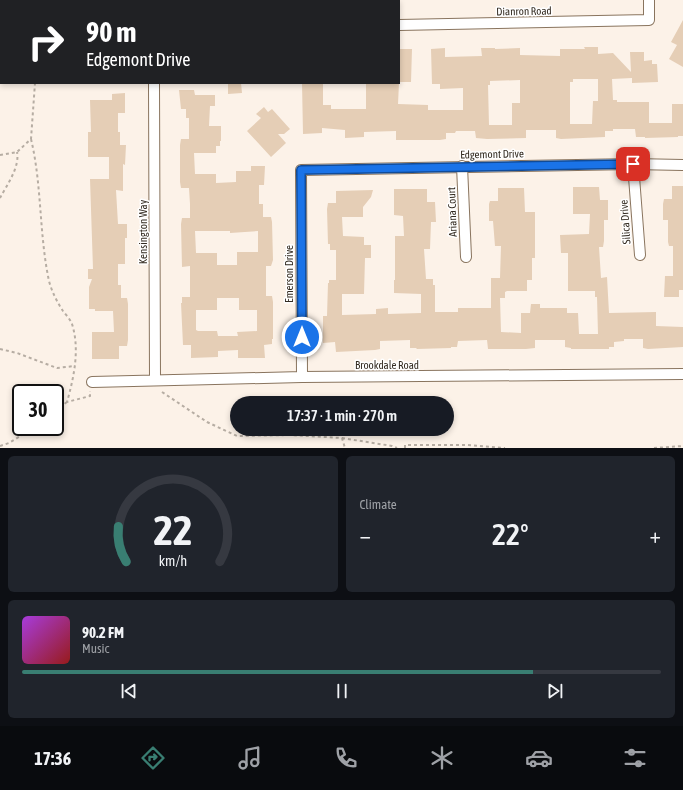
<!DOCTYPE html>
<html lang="en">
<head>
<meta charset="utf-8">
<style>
  body { margin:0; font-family:"Asap Condensed",sans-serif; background:#20242c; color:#f1f3f6; height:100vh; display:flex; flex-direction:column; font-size:15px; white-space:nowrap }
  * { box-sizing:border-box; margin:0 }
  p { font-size:13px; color:#9ea1a6 }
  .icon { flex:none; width:22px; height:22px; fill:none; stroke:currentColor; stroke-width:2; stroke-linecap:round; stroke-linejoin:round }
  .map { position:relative; height:448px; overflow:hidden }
  .drawer { display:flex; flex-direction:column; gap:8px; padding:8px; background:#0d0f14; flex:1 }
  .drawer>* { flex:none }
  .banner { position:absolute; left:0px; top:0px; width:400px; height:84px; box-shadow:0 2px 6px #0003; background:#202124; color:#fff; overflow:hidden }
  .speed { position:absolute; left:12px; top:384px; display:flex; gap:8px; font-size:20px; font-weight:700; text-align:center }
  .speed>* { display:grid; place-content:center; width:52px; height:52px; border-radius:50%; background:#171b24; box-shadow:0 2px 6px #0003; line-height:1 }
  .speed .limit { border:2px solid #111; border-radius:6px; background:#fff; color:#111 }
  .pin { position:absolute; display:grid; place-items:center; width:34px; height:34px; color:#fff; margin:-17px; border-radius:8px; box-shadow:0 2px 6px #0006 }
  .me { position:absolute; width:44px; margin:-22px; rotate:0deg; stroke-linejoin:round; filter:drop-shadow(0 0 3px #0008) }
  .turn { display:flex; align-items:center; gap:14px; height:84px; padding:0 20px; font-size:18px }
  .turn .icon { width:52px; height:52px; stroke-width:2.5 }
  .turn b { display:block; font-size:28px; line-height:34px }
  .big { font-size:30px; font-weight:600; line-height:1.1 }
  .drawer .widget { flex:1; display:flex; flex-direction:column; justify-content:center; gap:6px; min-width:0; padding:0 14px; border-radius:6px; background:#20242c }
  .drawer .dial { align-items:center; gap:0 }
  .dial svg { height:104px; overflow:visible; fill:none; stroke:#363941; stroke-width:7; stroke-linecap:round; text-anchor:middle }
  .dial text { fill:#f1f3f6; stroke:none }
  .song { display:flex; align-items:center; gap:12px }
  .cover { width:48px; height:48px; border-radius:6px; background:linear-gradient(135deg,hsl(280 70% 55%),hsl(0 70% 35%)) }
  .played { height:4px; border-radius:2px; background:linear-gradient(90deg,#397e72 80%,#363941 80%) }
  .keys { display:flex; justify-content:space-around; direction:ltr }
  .heat { display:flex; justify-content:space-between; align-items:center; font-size:22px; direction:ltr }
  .drawer .tiles { flex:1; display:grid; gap:8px; grid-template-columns:1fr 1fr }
  .widget:last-child { grid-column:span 2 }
  .trip { position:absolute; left:230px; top:396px; width:224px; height:40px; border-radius:20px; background:#171b24; box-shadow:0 2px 6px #0003; font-weight:600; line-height:40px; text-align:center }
  .tab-bar { display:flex; height:64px; justify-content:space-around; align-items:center; background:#090b0e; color:#9ea1a6 }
  .tab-bar .icon { width:28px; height:28px }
  .tab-bar .selected { color:#397e72 }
  .tab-bar b { font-size:18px; color:#f1f3f6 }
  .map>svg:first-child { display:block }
</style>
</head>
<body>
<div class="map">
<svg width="683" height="448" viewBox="0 0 683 448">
  <rect width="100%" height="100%" fill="#fcf2e8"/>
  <path fill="#e5ceb6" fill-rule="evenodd" d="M683,20v47l-14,-8 8,-14 -6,-3z
    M584,47h14v7l15,-1 18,19 -1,-20h14v9l8,-1v4h5l1,18 -26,1v-5l-20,1 1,21h4v2h32v21h23v-19h11v32h-5v1l-33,1v-1h-9l-1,-8h-22v2h-8v6l-44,2 -5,-1v-8h-30v8l-39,1 -11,-1 -1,-7h-19l-1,2h-9v6l-6,1h-44v-9l-32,1v5l-19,1v-8l-23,-2v5l-19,1 -1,-51h21v22h8v4h35v-26h33l-1,21 30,1v5h35v-22l-23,1v-5h-8l-1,-35 14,-1v9l37,-1 -1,-8h14v1l25,-1v7l40,1v-7h25zM573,79h25v22h-5l-1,23h-22v-42h3zM520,80v23h-8v22h-23l-1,-40h2v-4z
    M399,49h13l-1,33h-12z
    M228,83h13l1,10 -14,1z
    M179,90h15l1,5h20v11h-5l-1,20h12v15h-1v5h-4v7h-22l1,21h21v9l20,-1v-11h15v-5h14l-1,19h-5v19h4v13h8l1,5 1,38 -2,6h-5v30h6l1,6v37h-1v5l-8,1 1,13h-27v-8l-20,1v6l-27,1v-13h-8l-2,-42h1v-6h8v-31l-8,1 -1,-43 1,-6h8v-14l-1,-16h-8l-1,-6v-37l1,-6h8v-21h-3v-9h-5zM195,231h35v2l28,-2v21h-21v13h-20v-12h-21zM217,298h22v12h18v21l-20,1 1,4h-20l-1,-5h-19l-2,-1v-20h21z
    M125,93v20h-7v19h2v13h6l-1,20 -2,-1v27l-7,-1 2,34h9v14h-2v26h-7v21h3v13h6l1,6v36l-1,6h-8v13h-27v-27h22l-1,-21h-18v-2h-6v-22l3,-8h-4v-10h5l-3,-90h19v-22h-21v-25h3l-1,-32h22v-6z
    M264,107l4,5 4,-3 18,20 -6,5h-6l8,9 -15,14 -24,-26 14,-13 -5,-4z
    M672,186h11v104h-4v7h-15l1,-21h8v-30h-4l-1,-4v-22h-5v-16l1,-5h8z
    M573,187h26l1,13h8v20h-4v21l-1,6h-4l2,31 6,-1 2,36 47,-1v14l27,1v20l-35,2 -5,-1v-9h-19v2l-10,1v5h-5v2h-38v-1l-6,-1v-7h-30v8l-9,1h-38l-1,-9 -29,1 -1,6h-6v1l-34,1 -1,-1h-6v-8l-30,1v8l-5,1 -39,2 -1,-10 -12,1v-27h4l1,-33h1v-3h7v-30h-6v-6h-2l-1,-35 1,-6h8v-12l37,-1 -2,7 -8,10v10h-21l1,19 21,1v8h7v13h-6l-1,36h-22v21l34,-1v-5l12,-1v6l33,-1v-19l-27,-1v-13h1v-44h9l-1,-20 -9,-1v-26h33v13h8l1,20h-5l-1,27h-6l2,30h7v6h2v27h23v-4h33v-30h9l1,-32h-6l-2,-25h-4v-17l1,-3h8v-13h26l1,24h10v46h-3v22h-5v11h-20l-2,1v6h-5l1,34 20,1v-20h9l1,-9h9v4h27v5h11l1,21h19l-1,-37h-2v-6h-27v-38h-7l-1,-18 29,-1 1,-20h-17z"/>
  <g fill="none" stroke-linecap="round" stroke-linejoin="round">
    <g stroke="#89745e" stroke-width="12">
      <path id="street" d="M69,1v-1
        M399,25l250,-5v-20
        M0,34h1
        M154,83l1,297
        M633,164l7,91
        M462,166l4,91
        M302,377l-1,-207 332,-6 50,1
        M92,382l210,-5 381,-3"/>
    </g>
    <path stroke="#b6ada3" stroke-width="2" stroke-dasharray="3 3" stroke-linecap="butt" d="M31,139c11,46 8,95 18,142 3,11 8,21 14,30 3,4 7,8 9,13 8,25 2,53 -5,78l23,-6v-5
      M0,155l17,-3 14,-13 4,-56
      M0,198c7,-13 20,-31 17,-46
      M0,349l17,4 40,15 18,-2
      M162,392l45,30 30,14 53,-1 52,3 3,10
      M55,411l12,-9
      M342,438l50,8 5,2
      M0,446l9,-3 26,-16
      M405,448v-3h63l37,3
      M654,448l29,-2"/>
    <use href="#street" stroke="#fff" stroke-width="10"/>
  </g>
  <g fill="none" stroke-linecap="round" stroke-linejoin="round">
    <g stroke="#114b97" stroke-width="10">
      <path id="route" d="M302,337l-1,-167 332,-6"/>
    </g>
    <use href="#route" stroke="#1a73e8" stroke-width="7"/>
  </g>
  <g text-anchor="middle" stroke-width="3" stroke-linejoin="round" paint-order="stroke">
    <g font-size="11" fill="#332b21" stroke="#fff">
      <text transform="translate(524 11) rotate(-1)" y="4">Dianron Road</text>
      <text transform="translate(492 154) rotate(-1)" y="4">Edgemont Drive</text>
      <text transform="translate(452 212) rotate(-92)" y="4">Ariana Court</text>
      <text transform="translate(625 222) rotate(-94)" y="4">Silica Drive</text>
      <text transform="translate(143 232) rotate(-90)" y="4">Kensington Way</text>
      <text transform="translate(289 274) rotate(-90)" y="4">Emerson Drive</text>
      <text x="387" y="369">Brookdale Road</text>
    </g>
  </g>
</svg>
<div class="speed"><div class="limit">30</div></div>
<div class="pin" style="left:633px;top:164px;background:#d93025"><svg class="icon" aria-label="arrive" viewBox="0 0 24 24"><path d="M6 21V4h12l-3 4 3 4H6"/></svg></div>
<svg class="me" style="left:302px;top:337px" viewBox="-20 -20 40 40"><circle r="17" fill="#1a73e8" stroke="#fff" stroke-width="3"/><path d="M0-11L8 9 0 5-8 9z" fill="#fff"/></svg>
<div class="trip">17:37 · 1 min · 270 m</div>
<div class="banner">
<div class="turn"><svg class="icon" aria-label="right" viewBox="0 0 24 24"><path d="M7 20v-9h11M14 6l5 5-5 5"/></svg><div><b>90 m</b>Edgemont Drive</div></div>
</div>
</div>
<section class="drawer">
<div class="tiles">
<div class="widget dial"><svg viewBox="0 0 100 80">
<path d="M14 69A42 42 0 1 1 86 69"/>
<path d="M14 69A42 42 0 0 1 8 42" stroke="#397e72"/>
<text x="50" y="56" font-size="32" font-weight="700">22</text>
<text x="50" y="72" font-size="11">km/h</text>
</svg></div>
<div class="widget"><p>Climate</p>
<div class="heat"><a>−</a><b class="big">22°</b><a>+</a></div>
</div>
<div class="widget">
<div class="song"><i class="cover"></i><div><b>90.2 FM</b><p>Music</p></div></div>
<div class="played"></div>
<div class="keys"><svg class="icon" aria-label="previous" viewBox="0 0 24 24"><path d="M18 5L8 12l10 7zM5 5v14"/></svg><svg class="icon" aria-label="pause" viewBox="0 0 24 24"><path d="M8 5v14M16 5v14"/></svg><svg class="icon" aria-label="next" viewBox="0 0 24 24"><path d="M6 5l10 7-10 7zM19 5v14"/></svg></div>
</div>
</div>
</section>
<nav class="tab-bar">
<b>17:36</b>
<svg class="icon selected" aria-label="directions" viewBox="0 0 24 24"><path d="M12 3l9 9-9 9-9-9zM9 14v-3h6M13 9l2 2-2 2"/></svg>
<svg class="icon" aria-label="music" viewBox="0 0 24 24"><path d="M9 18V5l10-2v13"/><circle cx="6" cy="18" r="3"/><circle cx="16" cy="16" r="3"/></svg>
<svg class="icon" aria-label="phone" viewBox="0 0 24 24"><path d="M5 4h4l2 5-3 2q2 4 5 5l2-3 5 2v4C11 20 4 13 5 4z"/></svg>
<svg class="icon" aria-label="climate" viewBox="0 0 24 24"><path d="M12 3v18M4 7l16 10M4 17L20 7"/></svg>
<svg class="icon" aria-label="car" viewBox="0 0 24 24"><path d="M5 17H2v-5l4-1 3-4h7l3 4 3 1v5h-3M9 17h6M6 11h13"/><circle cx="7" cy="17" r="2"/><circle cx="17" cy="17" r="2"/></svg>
<svg class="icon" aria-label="filters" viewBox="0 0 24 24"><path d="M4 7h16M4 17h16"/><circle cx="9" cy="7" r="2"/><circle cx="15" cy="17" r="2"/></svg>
</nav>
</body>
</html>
